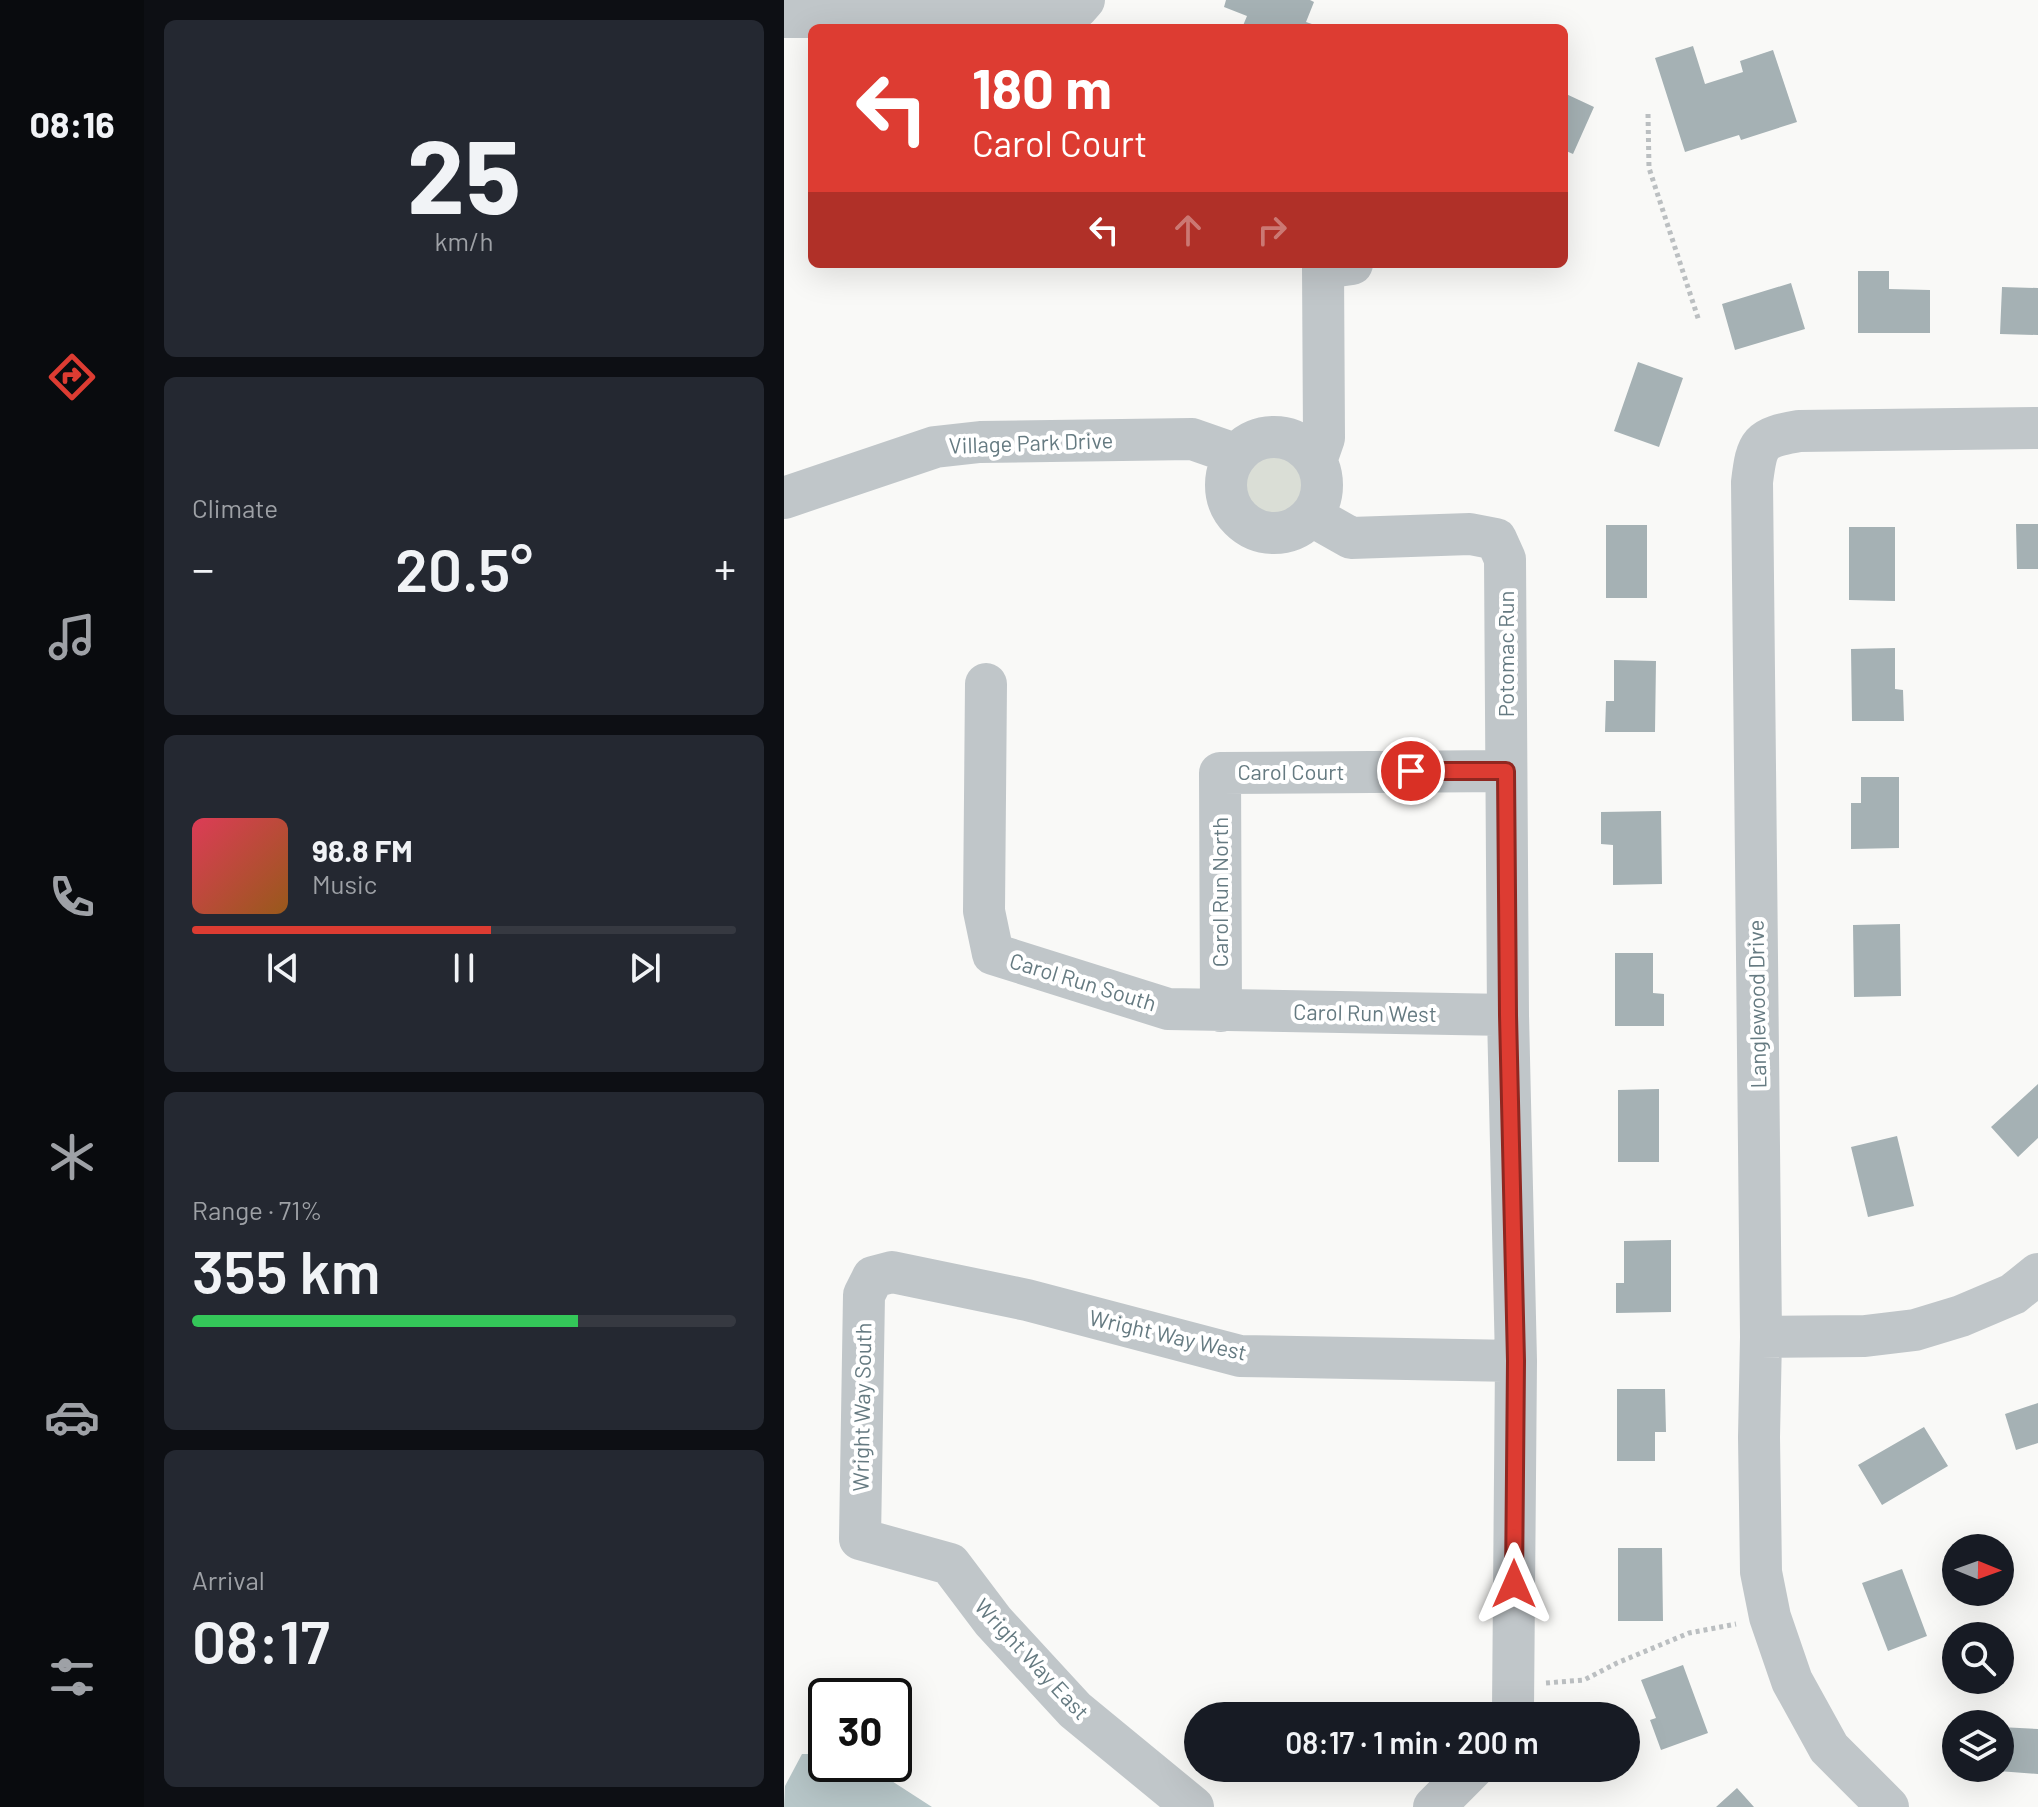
<!DOCTYPE html>
<html lang="en">
<head>
<meta charset="utf-8">
<style>
  body { margin:0; font-family:Barlow,sans-serif; background:#242831; color:#f1f3f6; height:100vh; display:flex; flex-direction:column; font-size:30px; white-space:nowrap }
  * { box-sizing:border-box; margin:0 }
  p { font-size:26px; color:#9ea1a6 }
  .icon { flex:none; width:44px; height:44px; fill:none; stroke:currentColor; stroke-width:2; stroke-linecap:round; stroke-linejoin:round }
  .map { position:relative; flex:1; overflow:hidden }
  .panel { display:flex; flex-direction:column; gap:20px; padding:20px; background:#0d0f14; width:640px }
  .panel>* { flex:none }
  .banner { position:absolute; left:24px; top:24px; width:760px; height:244px; border-radius:12px; box-shadow:0 8px 32px #0002; background:#dd3c32; color:#fff; overflow:hidden }
  .needle { width:52px; rotate:91deg }
  .controls { position:absolute; left:1158px; top:1534px; display:grid; gap:16px }
  .controls a { display:grid; place-items:center; width:72px; height:72px; border-radius:50%; background:#171b24; box-shadow:0 8px 32px #0002; font-size:40px }
  .speed { position:absolute; left:24px; top:1678px; display:flex; gap:16px; font-size:40px; font-weight:700; text-align:center }
  .speed>* { display:grid; place-content:center; width:104px; height:104px; border-radius:50%; background:#171b24; box-shadow:0 8px 32px #0002; line-height:1 }
  .speed .limit { border:4px solid #111; border-radius:12px; background:#fff; color:#111 }
  .pin { position:absolute; display:grid; place-items:center; width:68px; height:68px; color:#fff; margin:-34px; border:4px solid #fff; border-radius:50%; box-shadow:0 2px 8px #0007 }
  .me { position:absolute; width:88px; margin:-44px; rotate:0deg; stroke-linejoin:round; filter:drop-shadow(0 0 6px #0008) }
  .turn { display:flex; align-items:center; gap:28px; height:168px; padding:0 32px; font-size:36px }
  .turn .icon { width:104px; height:104px; stroke-width:2.5 }
  .turn b { display:block; font-size:56px; line-height:68px }
  .lanes { display:flex; align-items:center; height:76px; padding:0 32px; background:#0003; justify-content:center; gap:40px; direction:ltr }
  .lanes .off { opacity:.35 }
  .big { font-size:60px; font-weight:600; line-height:1.1 }
  .panel .card { flex:1; display:flex; flex-direction:column; justify-content:center; gap:12px; min-width:0; padding:0 28px; border-radius:12px; background:#242831 }
  .panel .dial { align-items:center; gap:0 }
  .dial b { font-size:104px; line-height:1 }
  .song { display:flex; align-items:center; gap:24px }
  .cover { width:96px; height:96px; border-radius:12px; background:linear-gradient(135deg,hsl(350 70% 55%),hsl(30 70% 35%)) }
  .played { height:8px; border-radius:4px; background:linear-gradient(90deg,#dd3c32 55%,#363941 55%) }
  .keys { display:flex; justify-content:space-around; direction:ltr }
  .heat { display:flex; justify-content:space-between; align-items:center; font-size:44px; direction:ltr }
  .charge { height:12px; border-radius:6px; background:linear-gradient(90deg,#34c759 71%,#363941 0) }
  .trip { position:absolute; left:400px; top:1702px; width:456px; height:80px; border-radius:40px; background:#171b24; box-shadow:0 8px 32px #0002; font-weight:600; line-height:80px; text-align:center }
  main { display:flex; flex:1; min-height:0 }
  .menu { display:flex; flex-direction:column; width:144px; justify-content:space-around; align-items:center; background:#090b0e; color:#9ea1a6 }
  .menu .icon { width:56px; height:56px }
  .menu .active { color:#dd3c32 }
  .menu b { font-size:36px; color:#f1f3f6 }
  .map>svg:first-child { display:block }
</style>
</head>
<body>
<main>
<nav class="menu">
<b>08:16</b>
<svg class="icon active" aria-label="directions" viewBox="0 0 24 24"><path d="M12 3l9 9-9 9-9-9zM9 14v-3h6M13 9l2 2-2 2"/></svg>
<svg class="icon" aria-label="music" viewBox="0 0 24 24"><path d="M9 18V5l10-2v13"/><circle cx="6" cy="18" r="3"/><circle cx="16" cy="16" r="3"/></svg>
<svg class="icon" aria-label="phone" viewBox="0 0 24 24"><path d="M5 4h4l2 5-3 2q2 4 5 5l2-3 5 2v4C11 20 4 13 5 4z"/></svg>
<svg class="icon" aria-label="climate" viewBox="0 0 24 24"><path d="M12 3v18M4 7l16 10M4 17L20 7"/></svg>
<svg class="icon" aria-label="car" viewBox="0 0 24 24"><path d="M5 17H2v-5l4-1 3-4h7l3 4 3 1v5h-3M9 17h6M6 11h13"/><circle cx="7" cy="17" r="2"/><circle cx="17" cy="17" r="2"/></svg>
<svg class="icon" aria-label="filters" viewBox="0 0 24 24"><path d="M4 7h16M4 17h16"/><circle cx="9" cy="7" r="2"/><circle cx="15" cy="17" r="2"/></svg>
</nav>
<section class="panel">
<div class="card dial"><b>25</b><p>km/h</p></div>
<div class="card"><p>Climate</p>
<div class="heat"><a>−</a><b class="big">20.5°</b><a>+</a></div>
</div>
<div class="card">
<div class="song"><i class="cover"></i><div><b>98.8 FM</b><p>Music</p></div></div>
<div class="played"></div>
<div class="keys"><svg class="icon" aria-label="previous" viewBox="0 0 24 24"><path d="M18 5L8 12l10 7zM5 5v14"/></svg><svg class="icon" aria-label="pause" viewBox="0 0 24 24"><path d="M8 5v14M16 5v14"/></svg><svg class="icon" aria-label="next" viewBox="0 0 24 24"><path d="M6 5l10 7-10 7zM19 5v14"/></svg></div>
</div>
<div class="card"><p>Range · 71%</p><b class="big">355 km</b><div class="charge"></div></div>
<div class="card"><p>Arrival</p><b class="big">08:17</b></div>
</section>
<div class="map">
<svg width="1254" height="1807" viewBox="0 0 1254 1807">
  <rect width="100%" height="100%" fill="#f9f9f7"/>
  <path fill="#daded6" d="M454 486a35 35 0 1 1 70 0a35 35 0 1 1-70 0Z"/>
  <path fill="#b7c6c8" d="M18,1754h24v10l41,1 65,42h-148l1,-21z"/>
  <path fill="#a5b1b4" d="M442,0h84l4,2 -8,20 9,3 -1,3h-72l5,-12 -23,-9z
    M909,46l12,38 38,-12 -3,-11 33,-11 24,72 -56,18 -2,-5 -54,17 -30,-94z
    M780,93l30,14 -21,47 -9,-4z
    M1074,271h31v18l41,1v43h-72z
    M1007,283l14,46 -70,21 -13,-46z
    M1218,287l36,1v47l-38,-1z
    M854,362l45,16 -24,69 -45,-16z
    M1232,524h22v45h-21z
    M822,525h41v73h-41z
    M1065,527h46v74l-46,-1z
    M1111,648v41l8,1 1,31h-52l-1,-72z
    M830,660l42,1 -1,71h-50l1,-31h8z
    M1077,777h38v71l-48,1v-46h10z
    M877,811l1,73 -49,1v-40l-12,-1v-32z
    M1116,924l1,72 -47,1 -1,-72z
    M831,953h38v40l11,1v32h-49z
    M1254,1084v54l-20,19 -27,-30z
    M875,1089v73h-41v-72z
    M1113,1136l17,70 -46,11 -17,-70z
    M887,1240v72l-55,1v-30h8v-42z
    M833,1389h48l1,43h-11v29h-38z
    M1254,1403v40l-22,7 -11,-36z
    M1140,1427l24,39 -66,39 -24,-40z
    M834,1548h44l1,73h-45z
    M1118,1569l25,67 -39,15 -26,-68z
    M899,1665l25,68 -47,17 -11,-30 6,-2 -15,-38z
    M1216,1727l38,2v45l-53,-4v-2h15z
    M953,1788l17,19h-38z"/>
  <g fill="none" stroke-linecap="round" stroke-linejoin="round">
    <path stroke="#bbbfc1" stroke-width="5" stroke-dasharray="4 4" stroke-linecap="butt" d="M864,114l1,54 50,153
      M762,1683l38,-3 33,-17 72,-30 47,-9"/>
    <path stroke="#c0c6c9" stroke-width="42" d="M0,17h268l25,-9 7,-8
      M442 485a48 48 0 1 1 96 0a48 48 0 1 1-96 0Z
      M532,461l8,-23 -1,-170 29,-4
      M0,498l151,-51 45,-5 212,-3 43,15
      M528,516l39,22 119,-4 26,5 9,20 3,456 8,346 -3,348 -3,7
      M202,684l-2,227 9,43 175,55 340,6
      M437,1011l-1,-238 286,-2
      M977,1337l104,-1 50,-6 46,-14 52,-22 25,-20
      M409,1807l-118,-97 -82,-89 -43,-57 -90,-25 4,-244 9,-18 19,-5 135,28 213,56 276,5
      M650,1807l39,-39
      M1104,1807l-59,-59 -37,-67 -22,-64 -9,-45 -2,-135 2,-100 -9,-855c5,-40 7,-44 47,-51l239,-3"/>
  </g>
  <g fill="none" stroke-linecap="round" stroke-linejoin="round">
    <g stroke="#902720" stroke-width="20">
      <path id="route" d="M627,771h95l2,244 8,346 -2,223"/>
    </g>
    <use href="#route" stroke="#dd3c32" stroke-width="14"/>
  </g>
  <g text-anchor="middle" stroke-width="8" stroke-linejoin="round" paint-order="stroke">
    <g font-size="22" fill="#657a81" stroke="#fff">
      <text transform="translate(247 443) rotate(-2)" y="8">Village Park Drive</text>
      <text transform="translate(722 654) rotate(-90)" y="8">Potomac Run</text>
      <text x="507" y="780">Carol Court</text>
      <text transform="translate(436 892) rotate(-90)" y="8">Carol Run North</text>
      <text transform="translate(299 982) rotate(17)" y="8">Carol Run South</text>
      <text transform="translate(973 1004) rotate(-91)" y="8">Langlewood Drive</text>
      <text transform="translate(581 1013) rotate(1)" y="8">Carol Run West</text>
      <text transform="translate(384 1335) rotate(13)" y="8">Wright Way West</text>
      <text transform="translate(78 1407) rotate(-89)" y="8">Wright Way South</text>
      <text transform="translate(248 1659) rotate(47)" y="8">Wright Way East</text>
    </g>
  </g>
</svg>
<div class="controls">
<a><svg class="needle" viewBox="-14 -14 28 28"><path d="M0-13l5 13h-10z" fill="#e53935"/><path d="M0 13l5-13h-10z" fill="#9ea1a6"/></svg></a>
<a><svg class="icon" aria-label="search" viewBox="0 0 24 24"><circle cx="10" cy="10" r="6"/><path d="M15 15l6 6"/></svg></a>
<a><svg class="icon" aria-label="layers" viewBox="0 0 24 24"><path d="M12 4l9 5-9 5-9-5zM3 14l9 5 9-5"/></svg></a>
</div>
<div class="speed"><div class="limit">30</div></div>
<div class="pin" style="left:627px;top:771px;background:#d93025"><svg class="icon" aria-label="arrive" viewBox="0 0 24 24"><path d="M6 21V4h12l-3 4 3 4H6"/></svg></div>
<svg class="me" style="left:730px;top:1584px" viewBox="-20 -20 40 40"><path d="M0-17L14 15 0 8-14 15z" fill="#dd3c32" stroke="#fff" stroke-width="4"/></svg>
<div class="trip">08:17 · 1 min · 200 m</div>
<div class="banner">
<div class="turn"><svg class="icon" aria-label="left" viewBox="0 0 24 24"><path d="M17 20v-9H6M10 6l-5 5 5 5"/></svg><div><b>180 m</b>Carol Court</div></div>
<div class="lanes"><svg class="icon" aria-label="left" viewBox="0 0 24 24"><path d="M17 20v-9H6M10 6l-5 5 5 5"/></svg><svg class="icon off" aria-label="ahead" viewBox="0 0 24 24"><path d="M12 20V5M6 11l6-6 6 6"/></svg><svg class="icon off" aria-label="right" viewBox="0 0 24 24"><path d="M7 20v-9h11M14 6l5 5-5 5"/></svg></div>
</div>
</div>
</main>
</body>
</html>
